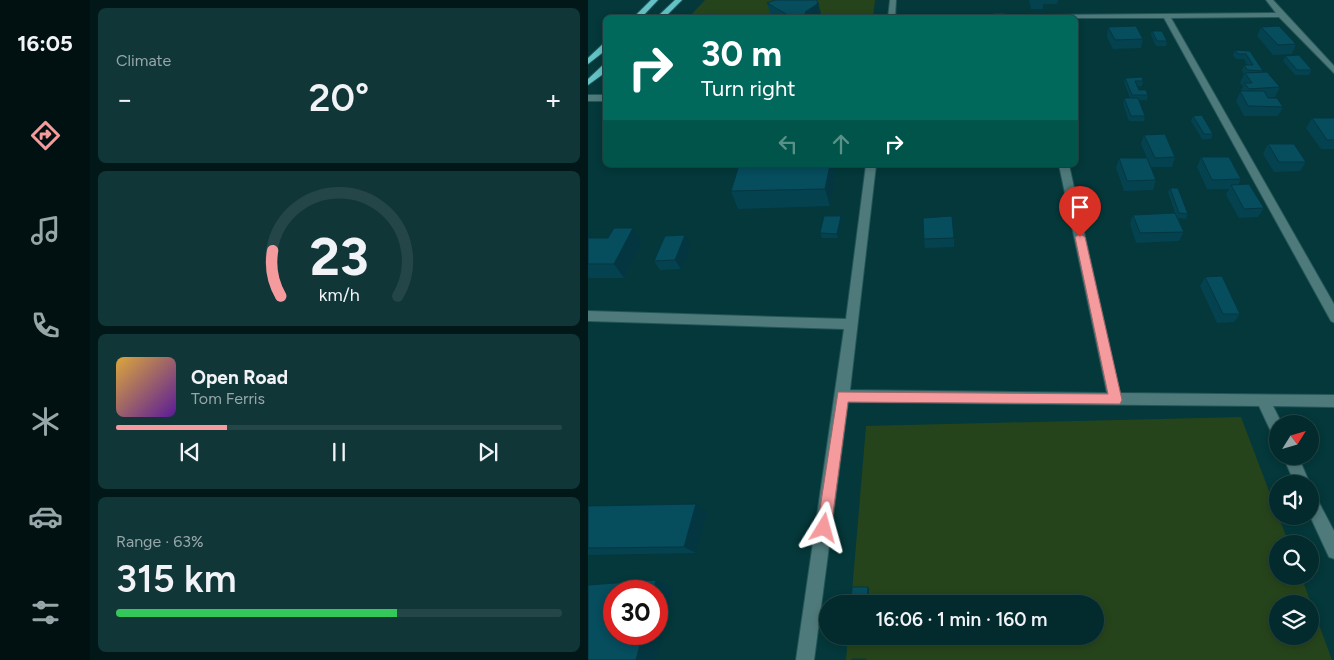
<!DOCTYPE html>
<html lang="en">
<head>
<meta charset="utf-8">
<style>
  body { margin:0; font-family:Figtree,sans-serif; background:#113638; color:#f1f3f6; height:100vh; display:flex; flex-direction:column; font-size:19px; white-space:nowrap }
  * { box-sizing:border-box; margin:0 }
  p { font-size:16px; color:#97a7a9 }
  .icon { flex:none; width:28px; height:28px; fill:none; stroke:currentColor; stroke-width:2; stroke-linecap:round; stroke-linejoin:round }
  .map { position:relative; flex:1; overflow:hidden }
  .details { display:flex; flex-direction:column; gap:8px; padding:8px; background:#021718; width:498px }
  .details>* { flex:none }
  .banner { position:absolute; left:15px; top:15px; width:475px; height:152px; border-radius:8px; box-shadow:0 2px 8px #0003,0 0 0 1px #244648; background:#00695c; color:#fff; overflow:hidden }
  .needle { width:32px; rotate:53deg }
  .controls { position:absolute; left:681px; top:415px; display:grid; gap:10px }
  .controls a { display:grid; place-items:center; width:50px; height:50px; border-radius:50%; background:#032a2c; box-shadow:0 2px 8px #0003,0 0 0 1px #244648; font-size:25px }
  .speed { position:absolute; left:15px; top:580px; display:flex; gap:10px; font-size:25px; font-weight:700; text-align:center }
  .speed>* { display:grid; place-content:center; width:65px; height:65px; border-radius:50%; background:#032a2c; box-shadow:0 2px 8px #0003,0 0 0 1px #244648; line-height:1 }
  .speed .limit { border:8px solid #d22; background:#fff; color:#111 }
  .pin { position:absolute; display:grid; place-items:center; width:42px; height:42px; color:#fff; margin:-51px -21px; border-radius:50% 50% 50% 0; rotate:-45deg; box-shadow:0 0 5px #0007 }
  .pin .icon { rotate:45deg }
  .me { position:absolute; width:55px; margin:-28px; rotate:8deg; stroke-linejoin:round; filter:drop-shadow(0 0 4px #0008) }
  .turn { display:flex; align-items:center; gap:18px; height:105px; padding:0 15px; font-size:22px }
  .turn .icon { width:65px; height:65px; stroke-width:2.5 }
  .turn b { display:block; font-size:35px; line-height:42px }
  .lanes { display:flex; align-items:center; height:48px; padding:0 15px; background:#0003; justify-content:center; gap:25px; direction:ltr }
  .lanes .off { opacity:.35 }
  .big { font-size:38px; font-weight:600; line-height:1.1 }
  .details .tile { flex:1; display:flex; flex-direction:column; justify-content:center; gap:8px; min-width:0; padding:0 18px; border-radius:8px; background:#113638 }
  .details .dial { align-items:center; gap:0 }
  .dial svg { height:130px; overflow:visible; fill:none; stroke:#244648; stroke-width:7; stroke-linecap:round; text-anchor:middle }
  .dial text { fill:#f1f3f6; stroke:none }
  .song { display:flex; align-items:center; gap:15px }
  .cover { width:60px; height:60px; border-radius:8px; background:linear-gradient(135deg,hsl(40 70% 55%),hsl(270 70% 35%)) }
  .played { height:5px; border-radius:2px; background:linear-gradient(90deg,#f59b9e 25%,#244648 25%) }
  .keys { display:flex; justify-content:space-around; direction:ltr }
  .heat { display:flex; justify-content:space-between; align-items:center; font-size:28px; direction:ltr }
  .charge { height:8px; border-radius:4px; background:linear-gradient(90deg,#34c759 63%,#244648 0) }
  .trip { position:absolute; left:231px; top:595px; width:285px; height:50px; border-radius:25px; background:#032a2c; box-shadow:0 2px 8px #0003,0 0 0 1px #244648; font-weight:600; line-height:50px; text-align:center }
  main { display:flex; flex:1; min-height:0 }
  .tab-bar { display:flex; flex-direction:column; width:90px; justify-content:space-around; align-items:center; background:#011112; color:#97a7a9 }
  .tab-bar .icon { width:35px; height:35px }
  .tab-bar .active { color:#f59b9e }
  .tab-bar b { font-size:22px; color:#f1f3f6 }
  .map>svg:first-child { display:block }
</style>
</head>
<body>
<main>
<nav class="tab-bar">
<b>16:05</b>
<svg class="icon active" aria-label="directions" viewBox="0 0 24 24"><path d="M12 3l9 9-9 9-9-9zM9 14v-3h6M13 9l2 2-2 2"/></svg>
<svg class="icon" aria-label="music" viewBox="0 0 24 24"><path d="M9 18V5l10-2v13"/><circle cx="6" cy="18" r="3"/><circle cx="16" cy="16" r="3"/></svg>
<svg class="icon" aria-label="phone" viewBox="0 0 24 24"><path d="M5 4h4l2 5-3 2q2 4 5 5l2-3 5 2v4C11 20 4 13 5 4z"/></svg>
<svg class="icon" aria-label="climate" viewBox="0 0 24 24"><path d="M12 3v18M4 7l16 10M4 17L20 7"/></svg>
<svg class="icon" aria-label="car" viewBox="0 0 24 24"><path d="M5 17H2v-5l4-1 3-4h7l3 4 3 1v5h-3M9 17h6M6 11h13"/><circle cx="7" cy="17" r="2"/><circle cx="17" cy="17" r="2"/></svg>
<svg class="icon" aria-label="filters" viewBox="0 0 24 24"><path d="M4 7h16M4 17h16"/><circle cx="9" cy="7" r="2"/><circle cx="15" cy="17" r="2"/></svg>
</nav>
<section class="details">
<div class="tile"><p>Climate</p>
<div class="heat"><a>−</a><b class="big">20°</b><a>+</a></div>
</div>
<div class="tile dial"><svg viewBox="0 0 100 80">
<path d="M14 69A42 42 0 1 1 86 69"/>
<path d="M14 69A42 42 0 0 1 9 41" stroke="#f59b9e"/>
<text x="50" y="56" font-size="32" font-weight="700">23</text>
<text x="50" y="72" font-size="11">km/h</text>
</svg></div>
<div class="tile">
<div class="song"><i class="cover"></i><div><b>Open Road</b><p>Tom Ferris</p></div></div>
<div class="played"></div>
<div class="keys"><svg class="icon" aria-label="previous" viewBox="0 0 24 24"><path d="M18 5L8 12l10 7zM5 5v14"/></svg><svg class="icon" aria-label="pause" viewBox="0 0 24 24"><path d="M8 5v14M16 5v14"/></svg><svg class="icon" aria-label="next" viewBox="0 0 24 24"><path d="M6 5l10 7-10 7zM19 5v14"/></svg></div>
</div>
<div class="tile"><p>Range · 63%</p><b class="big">315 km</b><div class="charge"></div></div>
</section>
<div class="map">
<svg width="747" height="660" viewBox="0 0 747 660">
  <rect width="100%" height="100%" fill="#04383a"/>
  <path fill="#26441b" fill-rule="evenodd" d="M117,0h170l-2,17h-184z
    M653,417l48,127h-11v32h23l31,84h-486l2,-24h248v-32h-245l15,-178zM690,604h32v32h-32z"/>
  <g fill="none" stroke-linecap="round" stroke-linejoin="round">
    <g stroke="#245658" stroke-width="2">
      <path id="minor" d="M302,0h6l-1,18h-7z
        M678,0h7l62,67v7l-56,-57 -108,1 164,288v17l-4,-2 -167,-303h-228l3,-2 337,-3z
        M0,95h18v6h-18z
        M278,165h10l-26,225 257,3 -48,-228h10l51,228 215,2v12l-62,-1 9,18h-4v14l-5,-2 -14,-30 -411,-4 -34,258h-18l48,-331 -256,-8v-10l258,8z
        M695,456h15l12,28h-15z
        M722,492l5,3 20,38v26l-6,-2 -19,-41z"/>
    </g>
    <g stroke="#245658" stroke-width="2">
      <path id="major" d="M63,0h7l-17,18h-8z
        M87,0h7l-18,18h-8z
        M15,44h3v6l-18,14v-6z
        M15,65h3v7l-18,13v-6z"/>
    </g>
    <use href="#minor" fill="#4f7a7b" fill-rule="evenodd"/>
    <use href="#major" fill="#63c2c5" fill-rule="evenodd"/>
  </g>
  <path fill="#054250" d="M441,0h29l-1,4h-14v5h-12z
    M230,2l3,13 -2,3h-45l-3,-2 -4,-13z
    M520,27l35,12 -2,9 -28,1 -6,-12z
    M673,27l35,17 -4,10 -19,1 -16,-19z
    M564,31l15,10 -1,5h-10l-5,-11z
    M647,50l15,1 13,20 -1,1 18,15 -5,10h-8l16,10 -5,9h-34l-8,-15 7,-15 -3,-3 4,-9 -2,-4 2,-5h3l-3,-6h-8l-3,-4z
    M697,56l27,14 -3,5h-14l-12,-14z
    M537,78l18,3 -1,5h-5l2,4 9,5 -1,5h-8l6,16 -1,5h-15l-6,-18 1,-5h6l-6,-16z
    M605,116l20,18 -2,5h-9l-11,-18z
    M724,118h23v31h-14l-15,-21z
    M556,135l31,22 -3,10h-21l5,13 -3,10 -29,1 -8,-23 3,-10h28l-6,-14z
    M680,144l38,18 -6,9 -26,1 -11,-18z
    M613,157l40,22 -3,6 26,23 -6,9 -19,1 -13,-23 3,-6h-22l-10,-22z
    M151,165h99v3h-5l2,9 -5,29 -92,3 -7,-18z
    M582,188l18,26 -2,5 -8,-1 6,14 -5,9 -43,2 -6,-19 3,-9 42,-2 -7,-21z
    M254,221l-4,17h-16l-2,-5z
    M45,228l9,14 -18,36h-35l-1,-2v-43l4,5h16z
    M366,238v9l-29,1 -1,-9z
    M103,245l-10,24 -21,1 -6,-9z
    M617,277l35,37 -6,8 -17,1 -17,-37z
    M0,506l119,6 -11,41 -108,2z"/>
  <path fill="#043641" d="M230,2l3,13 -2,3h-23z
    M242,165h2l3,12 -5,29 -5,-17z
    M253,216l1,5 -4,17 -1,-4z
    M45,228l9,14 -18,36 -10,-14z
    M0,233l7,8 -7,10z
    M97,235l6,10 -10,24 -6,-9z
    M108,504l11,8 -11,41 -12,-6z
    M68,580l17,7 -17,73h-20l7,-26h14v-43h-4z
    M280,587l1,1 -1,16h-1z"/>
  <path fill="#064d5d" stroke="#043641" d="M187,0h41l2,2 -2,3 -11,7 2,1 -11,5h-3l-26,-15z
    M405,13h12v5h-32v-3l20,1z
    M548,26l7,13 -28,1 -7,-13z
    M691,26l17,18 -18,1 -17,-18z
    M564,31h10l5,10h-10z
    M647,50l15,1 13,20 -16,-1 -3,-5h9l-7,-11h-8z
    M711,55l13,15h-15l-12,-14z
    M679,72l13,15 -31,2 -5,-6h8l-7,-10z
    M554,77l1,4h-8l4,9h7l2,5h-16l-7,-17z
    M652,91h24l4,7h9l6,9 -35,-1z
    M536,98h14l7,18h-14z
    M614,115l11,19h-9l-11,-18z
    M724,118h23v22h-8z
    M577,134l10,23 -20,1 -11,-23z
    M680,144h26l12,18h-27z
    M613,157h28l12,22 -29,1z
    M531,158h28l9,22 -29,1z
    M151,165h91l-5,24 -94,2z
    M661,184l15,24 -20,1 -13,-24z
    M582,188h8l10,26 -9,-1z
    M587,213l9,19 -44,1 -7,-18z
    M236,216h17l-4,18 -17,-1z
    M364,216l2,22 -30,1 -1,-21z
    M26,228h19l-19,36h-26v-26h20z
    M97,235l-10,25 -21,1 11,-25z
    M634,276l18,38h-17l-18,-37z
    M108,504l-12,43 -96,1v-42z
    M68,580l-3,11h-39v43h29l-7,26h-48v-75z
    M264,587h16l-1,17h-16z
    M264,659h14v1h-14z"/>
  <path fill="#f59b9e" stroke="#9f6567" d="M492,234l5,3 37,163 -2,4 -272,-2 -17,126 -2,5 -5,2 -5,-2 -2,-5 21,-136 270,2 -33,-157z"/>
</svg>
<div class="controls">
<a><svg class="needle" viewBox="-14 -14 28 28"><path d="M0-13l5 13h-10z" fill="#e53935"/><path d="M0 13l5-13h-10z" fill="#97a7a9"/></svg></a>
<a><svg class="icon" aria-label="sound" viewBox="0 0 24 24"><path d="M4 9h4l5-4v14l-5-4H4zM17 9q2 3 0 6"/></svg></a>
<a><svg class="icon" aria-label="search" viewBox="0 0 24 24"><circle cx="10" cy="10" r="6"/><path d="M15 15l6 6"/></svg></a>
<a><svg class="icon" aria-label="layers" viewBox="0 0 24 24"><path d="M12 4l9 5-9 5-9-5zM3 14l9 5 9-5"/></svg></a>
</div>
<div class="speed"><div class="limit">30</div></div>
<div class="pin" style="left:492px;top:237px;background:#d93025"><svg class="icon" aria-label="arrive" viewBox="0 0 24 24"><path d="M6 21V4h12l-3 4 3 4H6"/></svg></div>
<svg class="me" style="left:236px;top:528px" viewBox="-20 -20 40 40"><path d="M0-17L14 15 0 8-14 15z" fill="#f59b9e" stroke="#fff" stroke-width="4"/></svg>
<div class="trip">16:06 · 1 min · 160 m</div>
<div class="banner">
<div class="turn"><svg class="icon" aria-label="right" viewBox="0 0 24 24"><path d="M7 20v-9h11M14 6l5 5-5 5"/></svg><div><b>30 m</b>Turn right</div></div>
<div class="lanes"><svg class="icon off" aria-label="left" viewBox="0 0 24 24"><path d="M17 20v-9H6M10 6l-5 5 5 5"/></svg><svg class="icon off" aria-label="ahead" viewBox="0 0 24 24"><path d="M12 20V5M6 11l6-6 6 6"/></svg><svg class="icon" aria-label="right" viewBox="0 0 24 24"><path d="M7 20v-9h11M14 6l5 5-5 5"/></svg></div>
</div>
</div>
</main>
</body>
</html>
